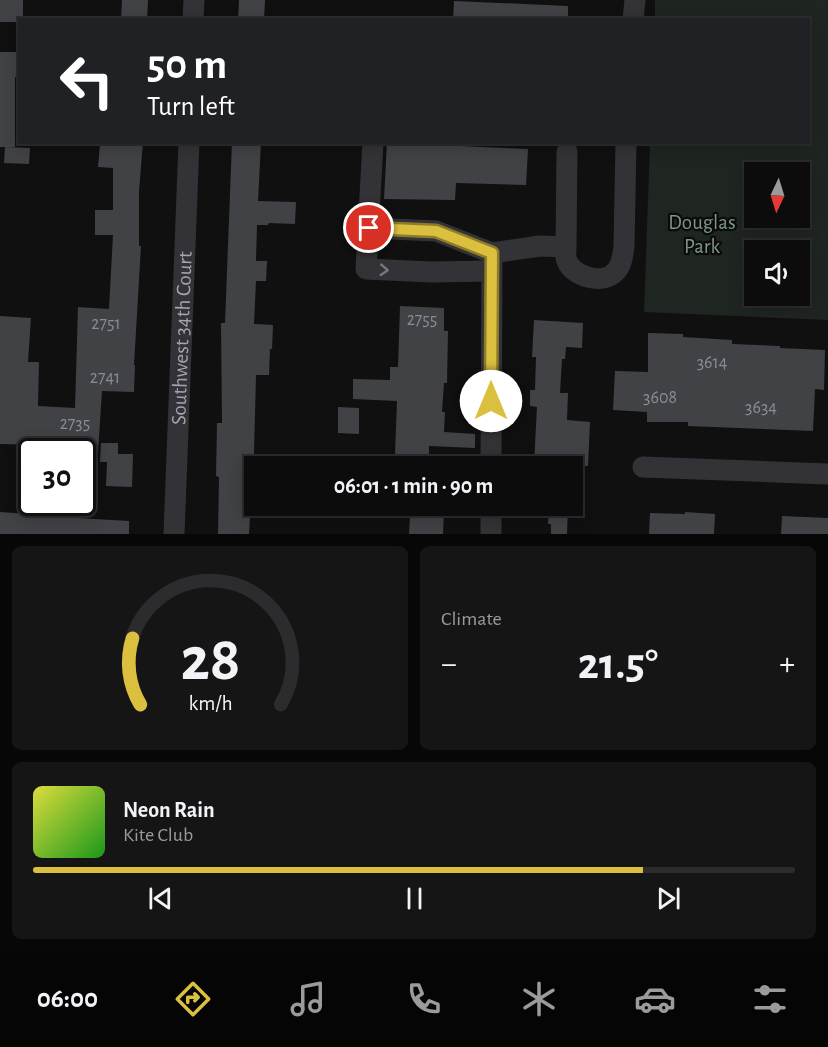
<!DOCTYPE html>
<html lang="en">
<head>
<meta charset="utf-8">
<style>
  body { margin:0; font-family:"Alegreya Sans",sans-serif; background:#151516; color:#f1f3f6; height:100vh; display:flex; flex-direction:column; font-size:22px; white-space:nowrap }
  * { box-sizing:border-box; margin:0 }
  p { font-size:20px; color:#9a9b9d }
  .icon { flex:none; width:33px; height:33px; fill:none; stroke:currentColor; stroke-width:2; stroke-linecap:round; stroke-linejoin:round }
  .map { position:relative; height:534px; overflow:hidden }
  .side { display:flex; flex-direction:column; gap:12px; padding:12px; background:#070707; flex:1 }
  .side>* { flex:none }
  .banner { position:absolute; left:18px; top:18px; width:792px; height:126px; border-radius:0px; box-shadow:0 3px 15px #0003,0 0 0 2px #2c2c2e; background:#202124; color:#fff; overflow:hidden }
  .needle { width:39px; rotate:184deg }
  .buttons { position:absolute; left:744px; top:162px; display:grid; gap:12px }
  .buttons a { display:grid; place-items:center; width:66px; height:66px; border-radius:0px; background:#0c0c0d; box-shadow:0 3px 15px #0003,0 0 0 2px #2c2c2e; font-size:30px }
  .speed { position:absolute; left:18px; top:438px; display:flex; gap:12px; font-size:30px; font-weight:700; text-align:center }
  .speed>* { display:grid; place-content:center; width:78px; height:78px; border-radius:50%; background:#0c0c0d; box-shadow:0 3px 15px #0003,0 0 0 2px #2c2c2e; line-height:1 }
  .speed .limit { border:3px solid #111; border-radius:9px; background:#fff; color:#111 }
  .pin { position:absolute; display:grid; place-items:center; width:51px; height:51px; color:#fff; margin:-26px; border:3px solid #fff; border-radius:50%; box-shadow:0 2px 6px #0007 }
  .me { position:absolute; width:66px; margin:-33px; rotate:0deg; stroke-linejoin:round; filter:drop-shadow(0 0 4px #0008) }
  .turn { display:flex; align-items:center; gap:21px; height:126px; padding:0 30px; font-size:27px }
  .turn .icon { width:78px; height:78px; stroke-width:2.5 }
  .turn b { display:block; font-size:42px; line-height:51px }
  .big { font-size:45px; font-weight:700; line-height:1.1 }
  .side .tile { flex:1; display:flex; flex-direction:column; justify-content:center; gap:9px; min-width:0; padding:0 21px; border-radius:9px; background:#151516 }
  .side .dial { align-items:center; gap:0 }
  .dial svg { height:156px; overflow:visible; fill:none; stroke:#2c2c2e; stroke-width:7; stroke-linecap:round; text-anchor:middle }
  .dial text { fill:#f1f3f6; stroke:none }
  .song { display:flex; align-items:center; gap:18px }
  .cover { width:72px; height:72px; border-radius:9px; background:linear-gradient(135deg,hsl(60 70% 55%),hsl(120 70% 35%)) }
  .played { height:6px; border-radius:3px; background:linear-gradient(90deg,#dbbf3e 80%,#2c2c2e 80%) }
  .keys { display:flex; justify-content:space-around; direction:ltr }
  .heat { display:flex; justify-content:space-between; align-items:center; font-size:33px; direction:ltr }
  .side .tiles { flex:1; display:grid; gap:12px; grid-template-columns:1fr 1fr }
  .tile:last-child { grid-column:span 2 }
  .trip { position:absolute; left:244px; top:456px; width:339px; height:60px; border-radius:0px; background:#0c0c0d; box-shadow:0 3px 15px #0003,0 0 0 2px #2c2c2e; font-weight:700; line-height:60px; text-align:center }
  .tab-bar { display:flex; height:96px; justify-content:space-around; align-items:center; background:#050505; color:#9a9b9d }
  .tab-bar .icon { width:42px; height:42px }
  .tab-bar .active { color:#dbbf3e }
  .tab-bar b { font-size:27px; color:#f1f3f6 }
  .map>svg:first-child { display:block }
</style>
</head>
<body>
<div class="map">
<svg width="828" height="534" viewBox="0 0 828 534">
  <rect width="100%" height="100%" fill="#101011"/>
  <path fill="#1f2520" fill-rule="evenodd" d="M655,0h173v320l-184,-8 6,-169 158,-1v-122l-153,-1zM754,172h46v46h-46zM754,250h46v46h-46z"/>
  <path fill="#414246" d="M0,0h23v20h-3v2h-20z
    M122,0h26l-1,20h-26z
    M239,0h26l-1,20h-26z
    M454,1l114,5v14h-115z
    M0,52h20v25h-5v70h-15z
    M115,142h28l-4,49v55h2l-7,119h1l-1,27 -32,-1 -4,61h-55v-7l-43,-1v-128l31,2 -3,44h11l-1,44 37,2 3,-101 31,2 4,-74h-18v-25h18v-42l-15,-1 2,-23 15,1z
    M232,142h29l-3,59 38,1 -1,22 -26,-1 -1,2h-11l-1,36h11l-1,20h-10l-2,43 19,1 -1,24h-2l-1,26h-13l-2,78 -5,81h-31l1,-57 -3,-1 1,-53h5l-1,-100h4z
    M387,142h72v4l69,3 -2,36 -70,-2 -1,17 -71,-1z
    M5,147l25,1 -1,16 -25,-1z
    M400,306l44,2v23h4l-1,52h-3l-2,29h3l-1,20 31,2v14l-46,-2v9l-34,-1 2,-53 -44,-2v-20l37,1v-13h8z
    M534,320l49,3 -1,25 -16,-1 -1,12h-3l-2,34h8l-1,27 23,2 -2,44 -54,-2 3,-57 -7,-1v-16h5l1,-33h-4z
    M648,333l35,1v3l49,3v4l48,2v2l45,2 -1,40 -9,-1 -2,42 -125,-5v-4h-41v-10l-34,-2 2,-39 33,1z
    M338,407l21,1v26l-21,-1z
    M101,443h17v11h15l-1,33 -26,-1 1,-24h-7z
    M43,502h19v14l15,1v1l52,3v13h-129v-22l42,3z
    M549,506h19l-1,28h-16v-10h-3z
    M421,511h23l-1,23h-34l1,-18h10z
    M685,512l30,2 -1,20h-65l1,-21 35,1z
    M782,516l46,2v16h-47z"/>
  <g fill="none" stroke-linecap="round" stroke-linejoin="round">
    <g stroke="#333337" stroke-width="21">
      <path d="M193,20l1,-20"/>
      <path d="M633,20l2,-20"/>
      <path d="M373,142l-7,127 65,3 60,-1"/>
      <path d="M369,228l67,3 56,22 48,-7 26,1 1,-95"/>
      <path d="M566,247c0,5 -1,10 1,14 6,16 36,24 48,11 7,-6 8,-18 9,-26l2,-104"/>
      <path d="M491,466l1,-209"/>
      <path d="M643,467l185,7"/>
      <path id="s1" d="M174,534l15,-392"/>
      <path d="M491,534v-28"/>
    </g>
  </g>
  <defs><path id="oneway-chevron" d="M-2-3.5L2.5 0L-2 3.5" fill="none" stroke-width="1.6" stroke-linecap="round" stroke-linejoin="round" transform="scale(1.5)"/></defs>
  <use stroke="#767780" href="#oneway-chevron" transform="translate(384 270) rotate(3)"/>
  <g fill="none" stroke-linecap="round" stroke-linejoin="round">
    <g stroke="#8e7c28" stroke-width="15">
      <path id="route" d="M369,228l67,3 56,22 -1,148"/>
    </g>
    <use href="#route" stroke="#dbbf3e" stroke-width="10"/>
  </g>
  <g text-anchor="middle" stroke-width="4.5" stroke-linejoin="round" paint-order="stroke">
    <g font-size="18" fill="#8a8c96">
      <text x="422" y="325">2755</text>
      <text x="106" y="329">2751</text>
      <text x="712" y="368">3614</text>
      <text x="105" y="383">2741</text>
      <text x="660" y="403">3608</text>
      <text x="761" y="413">3634</text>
      <text x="75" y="429">2735</text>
    </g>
    <g font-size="21" fill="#7b9982" stroke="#0b0b0c">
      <text x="702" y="229">Douglas<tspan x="702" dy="24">Park</tspan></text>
    </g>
    <g font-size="21" fill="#a2a4b0" stroke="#0b0b0c">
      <text dy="7" stroke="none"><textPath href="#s1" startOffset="196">Southwest 34th Court</textPath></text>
    </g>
  </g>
</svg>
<div class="buttons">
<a><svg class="needle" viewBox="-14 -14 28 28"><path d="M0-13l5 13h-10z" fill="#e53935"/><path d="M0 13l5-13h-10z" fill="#9a9b9d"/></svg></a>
<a><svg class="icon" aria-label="sound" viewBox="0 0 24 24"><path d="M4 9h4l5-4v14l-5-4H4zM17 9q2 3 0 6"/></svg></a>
</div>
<div class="speed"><div class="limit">30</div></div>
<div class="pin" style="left:369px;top:228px;background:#d93025"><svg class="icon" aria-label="arrive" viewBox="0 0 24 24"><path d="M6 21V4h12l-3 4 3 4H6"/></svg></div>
<svg class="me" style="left:491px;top:401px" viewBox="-20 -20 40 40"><circle r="19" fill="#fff"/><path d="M0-13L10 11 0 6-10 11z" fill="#dbbf3e"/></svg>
<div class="trip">06:01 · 1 min · 90 m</div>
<div class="banner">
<div class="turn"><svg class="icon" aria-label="left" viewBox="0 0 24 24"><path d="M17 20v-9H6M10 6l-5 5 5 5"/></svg><div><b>50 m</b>Turn left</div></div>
</div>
</div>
<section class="side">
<div class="tiles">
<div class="tile dial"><svg viewBox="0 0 100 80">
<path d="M14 69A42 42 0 1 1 86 69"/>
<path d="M14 69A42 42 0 0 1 10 35" stroke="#dbbf3e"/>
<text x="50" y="56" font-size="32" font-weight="700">28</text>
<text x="50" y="72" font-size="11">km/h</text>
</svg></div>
<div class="tile"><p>Climate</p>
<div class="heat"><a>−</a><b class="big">21.5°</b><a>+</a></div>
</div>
<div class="tile">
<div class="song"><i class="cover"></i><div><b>Neon Rain</b><p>Kite Club</p></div></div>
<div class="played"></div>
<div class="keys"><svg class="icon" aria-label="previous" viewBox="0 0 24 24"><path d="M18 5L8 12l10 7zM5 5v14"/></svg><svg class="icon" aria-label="pause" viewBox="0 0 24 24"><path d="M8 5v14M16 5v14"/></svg><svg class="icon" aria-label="next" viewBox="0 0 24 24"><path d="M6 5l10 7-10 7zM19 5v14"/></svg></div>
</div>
</div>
</section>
<nav class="tab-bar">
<b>06:00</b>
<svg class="icon active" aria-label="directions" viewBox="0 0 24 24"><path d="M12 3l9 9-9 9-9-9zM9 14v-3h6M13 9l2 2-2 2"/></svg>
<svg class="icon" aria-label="music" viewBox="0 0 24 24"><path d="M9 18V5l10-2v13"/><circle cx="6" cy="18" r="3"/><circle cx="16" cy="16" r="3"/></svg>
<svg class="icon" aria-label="phone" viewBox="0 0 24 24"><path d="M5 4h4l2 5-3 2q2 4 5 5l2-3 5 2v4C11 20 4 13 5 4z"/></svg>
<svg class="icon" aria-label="climate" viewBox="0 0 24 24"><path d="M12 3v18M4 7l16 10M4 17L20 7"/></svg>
<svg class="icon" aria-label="car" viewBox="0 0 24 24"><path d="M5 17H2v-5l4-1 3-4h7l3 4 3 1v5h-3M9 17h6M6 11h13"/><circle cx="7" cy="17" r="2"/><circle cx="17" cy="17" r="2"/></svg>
<svg class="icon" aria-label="filters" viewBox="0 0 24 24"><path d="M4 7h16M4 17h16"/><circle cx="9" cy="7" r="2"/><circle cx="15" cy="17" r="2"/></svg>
</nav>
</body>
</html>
